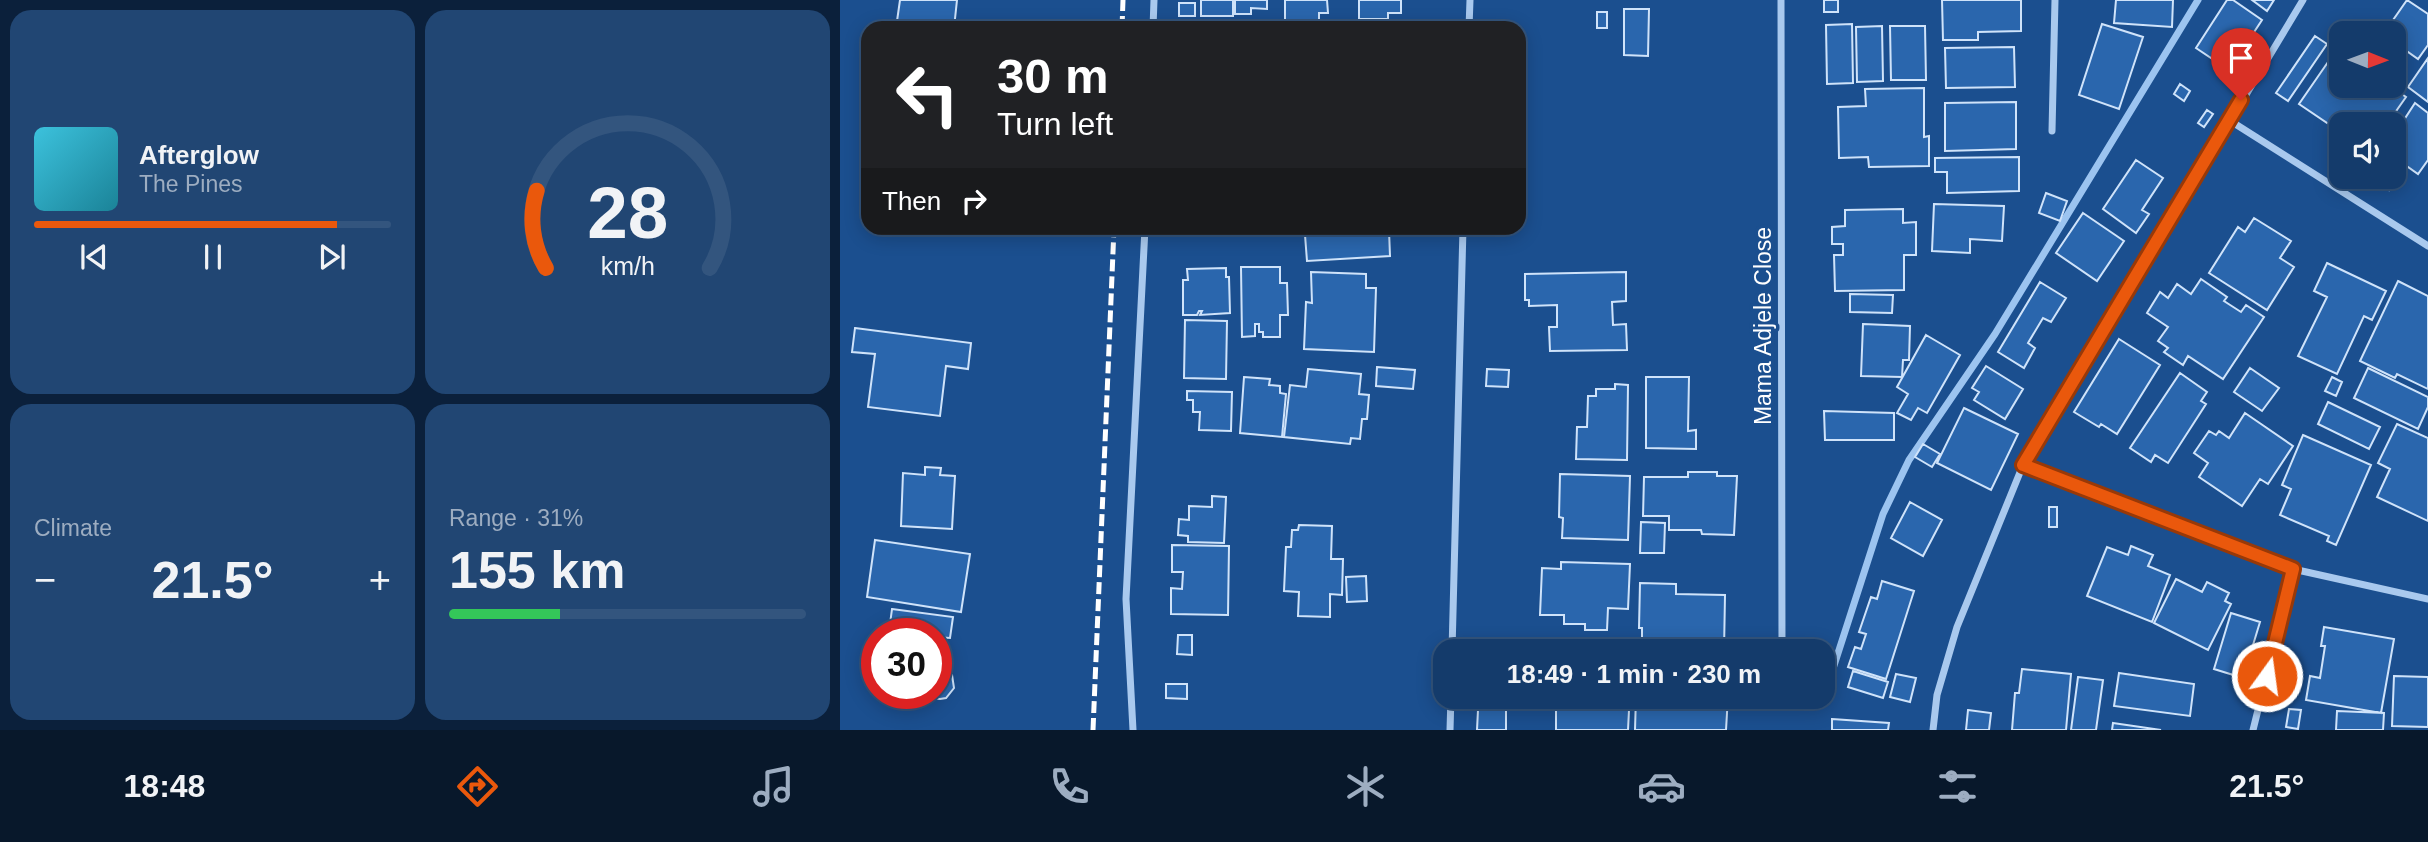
<!DOCTYPE html>
<html lang="en">
<head>
<meta charset="utf-8">
<style>
  body { margin:0; font-family:Helvetica,sans-serif; background:#214673; color:#f1f3f6; height:100vh; display:flex; flex-direction:column; font-size:26px; white-space:nowrap }
  * { box-sizing:border-box; margin:0 }
  p { font-size:23px; color:#9dadc1 }
  .icon { flex:none; width:38px; height:38px; fill:none; stroke:currentColor; stroke-width:2; stroke-linecap:round; stroke-linejoin:round }
  .map { position:relative; flex:1; overflow:hidden }
  .sheet { display:flex; flex-direction:column; gap:10px; padding:10px; background:#0b203b; width:840px }
  .sheet>* { flex:none }
  .guide { position:absolute; left:21px; top:21px; width:665px; height:214px; border-radius:21px; box-shadow:0 4px 18px #0003,0 0 0 2px #33557e; background:#202124; color:#fff; overflow:hidden }
  .needle { width:46px; rotate:91deg }
  .fabs { position:absolute; left:1489px; top:21px; display:grid; gap:14px }
  .fabs a { display:grid; place-items:center; width:77px; height:77px; border-radius:14px; background:#143b6b; box-shadow:0 4px 18px #0003,0 0 0 2px #33557e; font-size:35px }
  .speed { position:absolute; left:21px; top:618px; display:flex; gap:14px; font-size:35px; font-weight:700; text-align:center }
  .speed>* { display:grid; place-content:center; width:91px; height:91px; border-radius:50%; background:#143b6b; box-shadow:0 4px 18px #0003,0 0 0 2px #33557e; line-height:1 }
  .speed .limit { border:10px solid #d22; background:#fff; color:#111 }
  .pin { position:absolute; display:grid; place-items:center; width:60px; height:60px; color:#fff; margin:-72px -30px; border-radius:50% 50% 50% 0; rotate:-45deg; box-shadow:0 0 7px #0007 }
  .pin .icon { rotate:45deg }
  .me { position:absolute; width:77px; margin:-38px; rotate:14deg; stroke-linejoin:round; filter:drop-shadow(0 0 5px #0008) }
  .turn { display:flex; align-items:center; gap:24px; height:147px; padding:0 21px; font-size:32px }
  .turn .icon { width:91px; height:91px; stroke-width:2.5 }
  .turn b { display:block; font-size:49px; line-height:60px }
  .then { display:flex; align-items:center; height:66px; padding:0 21px; background:#0003; gap:14px; font-size:26px }
  .big { font-size:52px; font-weight:700; line-height:1.1 }
  .sheet .card { flex:1; display:flex; flex-direction:column; justify-content:center; gap:10px; min-width:0; padding:0 24px; border-radius:21px; background:#214673 }
  .sheet .dial { align-items:center; gap:0 }
  .dial svg { height:182px; overflow:visible; fill:none; stroke:#33557e; stroke-width:7; stroke-linecap:round; text-anchor:middle }
  .dial text { fill:#f1f3f6; stroke:none }
  .song { display:flex; align-items:center; gap:21px }
  .cover { width:84px; height:84px; border-radius:10px; background:linear-gradient(135deg,hsl(190 70% 55%),hsl(190 70% 35%)) }
  .played { height:7px; border-radius:4px; background:linear-gradient(90deg,#ea580c 85%,#33557e 85%) }
  .keys { display:flex; justify-content:space-around; direction:ltr }
  .heat { display:flex; justify-content:space-between; align-items:center; font-size:38px; direction:ltr }
  .charge { height:10px; border-radius:5px; background:linear-gradient(90deg,#34c759 31%,#33557e 0) }
  .sheet .tiles { flex:1; display:grid; gap:10px; grid-template-columns:repeat(2,1fr) }
  .trip { position:absolute; left:593px; top:639px; width:402px; height:70px; border-radius:21px; background:#143b6b; box-shadow:0 4px 18px #0003,0 0 0 2px #33557e; font-weight:700; line-height:70px; text-align:center }
  .tabs { display:flex; height:112px; justify-content:space-around; align-items:center; background:#08182b; color:#9dadc1 }
  .tabs .icon { width:49px; height:49px }
  .tabs .on { color:#ea580c }
  .tabs b { font-size:32px; color:#f1f3f6 }
  main { display:flex; flex:1; min-height:0 }
  .map>svg:first-child { display:block }
</style>
</head>
<body>
<main>
<section class="sheet">
<div class="tiles">
<div class="card">
<div class="song"><i class="cover"></i><div><b>Afterglow</b><p>The Pines</p></div></div>
<div class="played"></div>
<div class="keys"><svg class="icon" aria-label="previous" viewBox="0 0 24 24"><path d="M18 5L8 12l10 7zM5 5v14"/></svg><svg class="icon" aria-label="pause" viewBox="0 0 24 24"><path d="M8 5v14M16 5v14"/></svg><svg class="icon" aria-label="next" viewBox="0 0 24 24"><path d="M6 5l10 7-10 7zM19 5v14"/></svg></div>
</div>
<div class="card dial"><svg viewBox="0 0 100 80">
<path d="M14 69A42 42 0 1 1 86 69"/>
<path d="M14 69A42 42 0 0 1 10 35" stroke="#ea580c"/>
<text x="50" y="56" font-size="32" font-weight="700">28</text>
<text x="50" y="72" font-size="11">km/h</text>
</svg></div>
<div class="card"><p>Climate</p>
<div class="heat"><a>−</a><b class="big">21.5°</b><a>+</a></div>
</div>
<div class="card"><p>Range · 31%</p><b class="big">155 km</b><div class="charge"></div></div>
</div>
</section>
<div class="map">
<svg width="1588" height="730" viewBox="0 0 1588 730">
  <rect width="100%" height="100%" fill="#1b4f8f"/>
  <g fill="none" stroke-linecap="round" stroke-linejoin="round">
    <path stroke="#9cc4f0" stroke-width="7" d="M989,681l54,-167 26,-54 86,-126 203,-334"/>
  </g>
  <path fill="#2a66ad" stroke="#cfe3fa" stroke-width="2" d="M60,0h57l-3,28h-58z
    M361,0h32v16h-32z
    M395,0h32v9l-16,-1v6h-16z
    M445,0h42l1,13h-9v9l-34,1z
    M519,0h42v13h-13v6h-29z
    M984,0h14v12h-14z
    M1102,0h79v31l-43,1v8h-35z
    M1276,0h57l-1,27 -58,-4z
    M1387,0h6l29,20 -33,50 -33,-22z
    M1412,0h22l-7,11z
    M1567,0l21,14v31l-10,14 -24,-17v-9h-10z
    M339,3h16v13h-16z
    M784,9h25l-1,47 -24,-1z
    M757,12h10v16h-10z
    M1012,24l1,59 -26,1 -1,-59z
    M1262,24l41,13 -24,72 -40,-14z
    M1042,26l1,55 -26,1 -1,-55z
    M1050,26h35l1,54h-35z
    M1475,36l12,8 -39,57 -12,-8z
    M1174,47l1,40 -69,1 -1,-40z
    M1497,49l5,3v34h48l16,11 -19,27h-45v9l-43,-29z
    M1588,58v44l-20,-15z
    M1340,84l10,7 -6,10 -10,-7z
    M1084,88v49l5,-1v30l-60,1 -1,-10 -29,1 -1,-51 28,-1 -1,-17z
    M1176,102v47l-71,2v-48z
    M1575,103l13,10v47l-10,14 -24,-17v-17l11,-15 -3,-2z
    M1367,110l6,4 -9,13 -6,-4z
    M1179,157v34l-72,2v-21h-12v-14z
    M1296,160l27,18 -21,32 7,4 -13,19 -33,-24z
    M1554,165l8,6 -13,19 -19,-13h24z
    M1206,193l21,8 -7,20 -21,-8z
    M1094,204l70,2 -2,35 -32,-2v14l-38,-2z
    M1063,209v14l13,-1v33h-12v35l-69,1 -1,-36h9v-11h-11v-17l13,-1v-16z
    M1243,213l41,28 -27,40 -41,-28z
    M1414,218l37,23 -11,17 14,9 -27,43 -58,-37 29,-46 7,5z
    M549,230l1,26 -83,5 -2,-26z
    M1487,263l59,28 -14,29 -8,-4 -27,58 -39,-18 29,-59 -13,-6z
    M401,267h39v16h7l1,32h-8v22h-17v-5h-4v-8h-4v12l-13,1z
    M386,268v9h3l1,36 -30,2 2,-4h-3l-2,4h-14v-35h5l-1,-11z
    M471,272l55,2v14h10l-2,64 -70,-3 2,-47 6,1z
    M786,272v29l-14,1 1,23 13,-1 1,26 -77,1 -1,-24h8v-22l-28,1v-6h-4v-26z
    M1361,279l26,18 -3,4 17,11 5,-7 18,12 -41,62 -35,-23 -5,9 -19,-13 4,-4 -10,-7 10,-14 -21,-14 13,-21 8,6 9,-14 14,10z
    M1558,281l30,15v93l-31,-15 -2,4 -35,-17z
    M1200,282l26,16 -15,24 -8,-4 -15,25 7,5 -11,20 -26,-16z
    M1010,294l43,1 -1,18 -42,-1z
    M345,320l42,1 -1,58 -42,-1z
    M1023,324l47,2 -1,34h-6l-1,17 -41,-1z
    M15,328l116,15 -3,26 -22,-3 -6,50 -72,-9 7,-53 -23,-2z
    M1086,335l34,20 -33,58 -9,-5 -7,12 -14,-7 11,-19 -11,-7z
    M1279,339l41,26 -43,69 -16,-10 -2,3 -25,-15z
    M1146,366l37,23 -18,30 -31,-19 5,-8 -7,-4z
    M537,367l38,3 -2,19 -37,-3z
    M1410,368l29,20 -17,23 -28,-19z
    M1528,368l60,29v10l-10,22 -64,-31z
    M468,369l53,5 -2,20 10,1 -2,24h-5l-2,20 -9,-1 -1,6 -66,-7 6,-52 16,2z
    M647,369l22,1 -1,17 -22,-1z
    M1340,373l27,19 -6,9 5,3 -38,59 -13,-8 -4,7 -21,-14z
    M404,377l26,2 -1,6 11,1v7l6,1 -4,43 -42,-4z
    M806,377h43l-1,54 8,-1v19l-50,-1z
    M1492,377l10,5 -6,14 -11,-5z
    M775,384l13,1 -1,75 -51,-1 1,-32h10l1,-31h8v-7h19z
    M347,391l45,1 -1,39 -32,-1 1,-18h-7v-12h-6z
    M1488,402l52,25 -11,22 -51,-25z
    M1124,408l54,26 -27,56 -54,-27z
    M984,411l70,2v27h-69z
    M1405,413l48,33 -25,38 -8,-5 -18,27 -43,-29 9,-14 -14,-10 15,-22 7,4 3,-4 10,7z
    M1557,424l31,14v83l-51,-24 13,-28 -12,-6z
    M1463,435l68,30 -35,80 -9,-4 2,-5 -49,-21 11,-26 -9,-4z
    M1083,444l17,10 -8,13 -17,-10z
    M85,467l16,1 -1,7 15,1 -3,53 -51,-3 2,-53 22,2z
    M848,472h29v4h20l-3,59 -32,-1 -1,-4h-32v-14h-26l1,-39h44z
    M720,474l70,2 -2,64 -66,-2 1,-20 -4,-1z
    M372,496l14,1 -2,46 -36,-1v-6l-10,-1 1,-16 10,1v-14l23,1z
    M1070,502l32,18 -19,36 -32,-18z
    M1209,507h8v20h-8z
    M801,522l24,1 -1,30h-24z
    M459,525l33,1 -1,33h12l-1,36 -12,-1v23l-32,-1 1,-24 -15,-1 2,-44h5l1,-17h6z
    M35,540l95,14 -9,58 -94,-15z
    M332,545l57,1 -1,69 -57,-1v-26l11,1 1,-17h-11z
    M1291,546l22,9 -5,11 22,9 -18,47 -65,-26 20,-49 21,8z
    M721,562l69,2 -2,45 -20,-1 -1,22h-22v-6h-21v-9h-24l2,-47 19,1z
    M526,576l1,25 -20,1 -1,-25z
    M1336,579l26,13 5,-10 22,11 -4,8 6,3 -23,46 -54,-27z
    M1042,581l32,10 -28,88 -38,-12 7,-20 6,2 5,-15 -7,-2 12,-35 6,2z
    M800,583l36,1v10l49,1 -1,56h-82v-23h-3z
    M52,609l61,8 -3,21 -14,-1v-3l-47,-3z
    M1391,613l29,9 -17,56 -29,-9z
    M1484,627l70,12 -13,74 -75,-13 4,-24 10,2 5,-32h-4z
    M338,635h14v20l-15,-1z
    M100,669l12,6 2,13 -8,10 -6,1 -7,-1 -5,-5h8v-23z
    M1182,669l49,5 -5,56h-54l3,-37h4z
    M1013,671l35,11 -5,16 -35,-11z
    M1279,673l75,11 -4,32 -76,-10z
    M1056,674l20,4 -6,24 -20,-5z
    M1554,676l34,1v50l-36,-1z
    M1238,677l25,3 -7,50h-25z
    M326,684h21v15l-21,-1z
    M713,696h59l-1,13 18,1 -1,20h-72v-20h-3z
    M796,696h92l-2,34h-91z
    M1449,709l12,1 -3,19 -12,-2z
    M638,710h28v20h-29z
    M1128,710l23,3 -2,17h-23z
    M1497,711l47,2 -1,17h-47z
    M992,719l57,4 -1,7h-56z
    M1273,723l48,7h-49z"/>
  <g fill="none" stroke-linecap="round" stroke-linejoin="round">
    <path stroke="#a9c9ee" stroke-width="7" d="M941,0l1,651
      M313,28l1,-28
      M629,28l1,-28
      M1389,120l199,126
      M1212,131l3,-131
      M1183,465l270,104 135,30
      M612,651l11,-423
      M293,730l-7,-131 19,-371
      M610,730l1,-34
      M1093,730l4,-35 20,-68 66,-162 280,-465
      M1413,730l40,-161"/>
    <path stroke="#fff" stroke-width="5" stroke-dasharray="12 5" stroke-linecap="butt" d="M282,28l1,-28
      M253,730l21,-502"/>
  </g>
  <g fill="none" stroke-linecap="round" stroke-linejoin="round">
    <g stroke="#983908" stroke-width="18">
      <path id="route" d="M1401,100l-218,365 270,104 -26,107"/>
    </g>
    <use href="#route" stroke="#ea580c" stroke-width="12"/>
  </g>
  <g text-anchor="middle" stroke-width="7" stroke-linejoin="round" paint-order="stroke">
    <g font-size="23" fill="#fff" stroke="#1b4f8f">
      <text transform="translate(923 326) rotate(-90)" y="8">Mama Adjele Close</text>
    </g>
  </g>
</svg>
<div class="fabs">
<a><svg class="needle" viewBox="-14 -14 28 28"><path d="M0-13l5 13h-10z" fill="#e53935"/><path d="M0 13l5-13h-10z" fill="#9dadc1"/></svg></a>
<a><svg class="icon" aria-label="sound" viewBox="0 0 24 24"><path d="M4 9h4l5-4v14l-5-4H4zM17 9q2 3 0 6"/></svg></a>
</div>
<div class="speed"><div class="limit">30</div></div>
<div class="pin" style="left:1401px;top:100px;background:#d93025"><svg class="icon" aria-label="arrive" viewBox="0 0 24 24"><path d="M6 21V4h12l-3 4 3 4H6"/></svg></div>
<svg class="me" style="left:1427px;top:676px" viewBox="-20 -20 40 40"><circle r="17" fill="#ea580c" stroke="#fff" stroke-width="3"/><path d="M0-11L8 9 0 5-8 9z" fill="#fff"/></svg>
<div class="trip">18:49 · 1 min · 230 m</div>
<div class="guide">
<div class="turn"><svg class="icon" aria-label="left" viewBox="0 0 24 24"><path d="M17 20v-9H6M10 6l-5 5 5 5"/></svg><div><b>30 m</b>Turn left</div></div>
<div class="then">Then<svg class="icon" aria-label="right" viewBox="0 0 24 24"><path d="M7 20v-9h11M14 6l5 5-5 5"/></svg></div>
</div>
</div>
</main>
<nav class="tabs">
<b>18:48</b>
<svg class="icon on" aria-label="directions" viewBox="0 0 24 24"><path d="M12 3l9 9-9 9-9-9zM9 14v-3h6M13 9l2 2-2 2"/></svg>
<svg class="icon" aria-label="music" viewBox="0 0 24 24"><path d="M9 18V5l10-2v13"/><circle cx="6" cy="18" r="3"/><circle cx="16" cy="16" r="3"/></svg>
<svg class="icon" aria-label="phone" viewBox="0 0 24 24"><path d="M5 4h4l2 5-3 2q2 4 5 5l2-3 5 2v4C11 20 4 13 5 4z"/></svg>
<svg class="icon" aria-label="climate" viewBox="0 0 24 24"><path d="M12 3v18M4 7l16 10M4 17L20 7"/></svg>
<svg class="icon" aria-label="car" viewBox="0 0 24 24"><path d="M5 17H2v-5l4-1 3-4h7l3 4 3 1v5h-3M9 17h6M6 11h13"/><circle cx="7" cy="17" r="2"/><circle cx="17" cy="17" r="2"/></svg>
<svg class="icon" aria-label="filters" viewBox="0 0 24 24"><path d="M4 7h16M4 17h16"/><circle cx="9" cy="7" r="2"/><circle cx="15" cy="17" r="2"/></svg>
<b>21.5°</b>
</nav>
</body>
</html>
